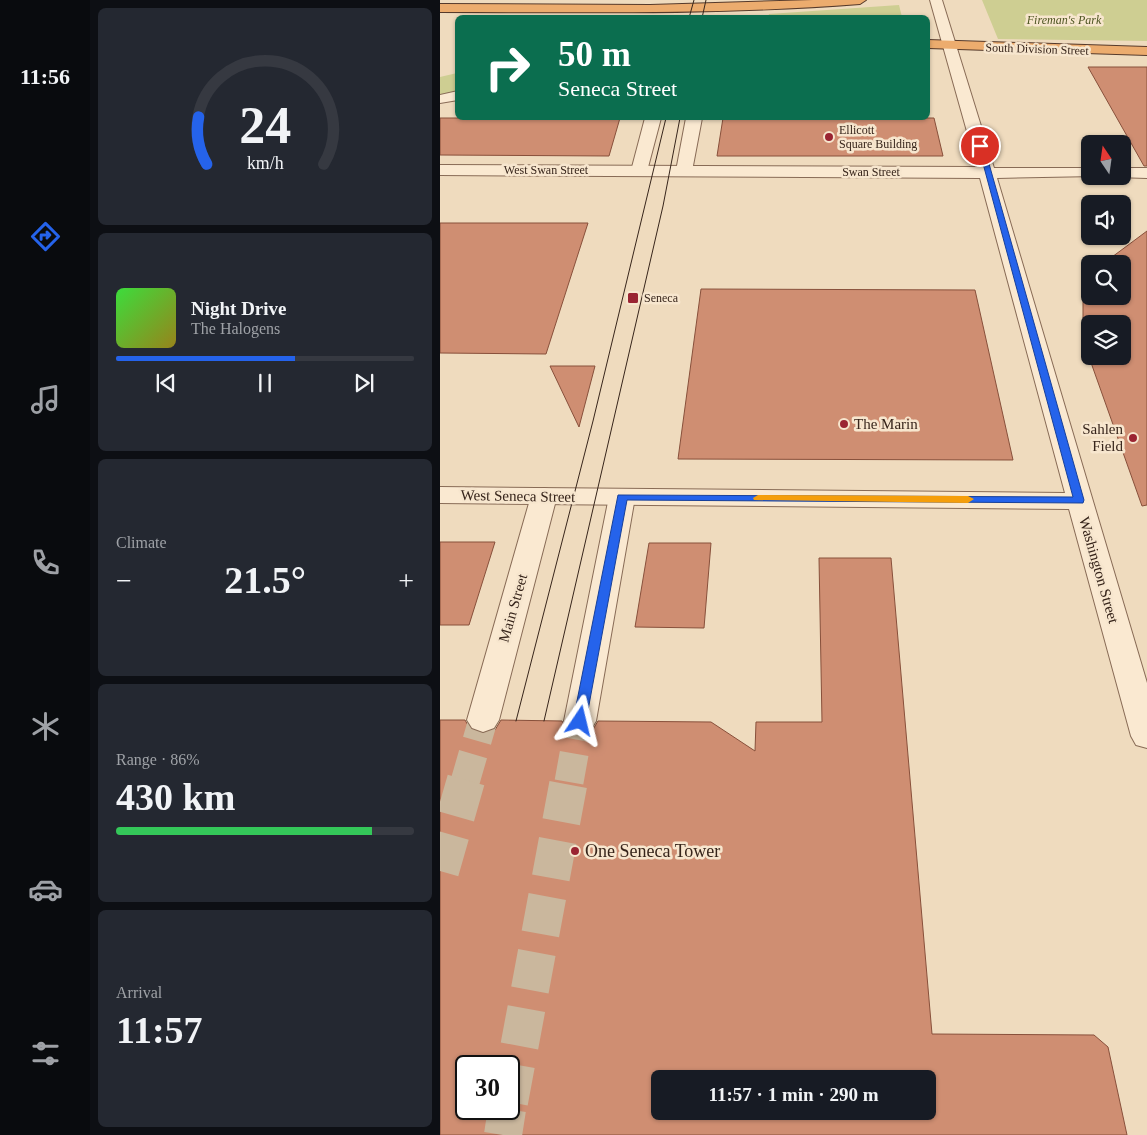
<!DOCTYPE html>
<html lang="en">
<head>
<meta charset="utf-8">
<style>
  body { margin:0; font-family:"Times New Roman",serif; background:#242831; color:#f1f3f6; height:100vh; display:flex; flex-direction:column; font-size:19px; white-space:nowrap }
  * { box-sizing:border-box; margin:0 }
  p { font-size:16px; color:#9ea1a6 }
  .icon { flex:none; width:28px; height:28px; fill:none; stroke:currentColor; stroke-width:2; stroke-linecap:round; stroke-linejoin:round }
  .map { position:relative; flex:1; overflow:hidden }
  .panel { display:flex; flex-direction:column; gap:8px; padding:8px; background:#0d0f14; width:350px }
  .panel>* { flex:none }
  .hud { position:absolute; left:15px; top:15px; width:475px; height:105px; border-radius:8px; box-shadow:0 1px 4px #0004; background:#0b6e4f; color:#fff; overflow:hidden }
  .needle { width:32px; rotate:347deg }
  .tools { position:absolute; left:641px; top:135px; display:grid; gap:10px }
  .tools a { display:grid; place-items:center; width:50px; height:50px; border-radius:8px; background:#171b24; box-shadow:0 1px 4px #0004; font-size:25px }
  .speed { position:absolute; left:15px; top:1055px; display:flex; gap:10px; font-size:25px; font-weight:700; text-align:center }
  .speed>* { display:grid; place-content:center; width:65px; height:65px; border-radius:50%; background:#171b24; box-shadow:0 1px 4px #0004; line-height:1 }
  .speed .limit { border:2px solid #111; border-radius:8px; background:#fff; color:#111 }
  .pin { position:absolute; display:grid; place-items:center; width:42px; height:42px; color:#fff; margin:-21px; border:2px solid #fff; border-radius:50%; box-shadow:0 1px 5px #0007 }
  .me { position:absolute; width:55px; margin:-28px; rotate:10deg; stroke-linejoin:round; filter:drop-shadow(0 0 4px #0008) }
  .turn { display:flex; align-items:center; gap:18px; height:105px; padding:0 20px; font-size:22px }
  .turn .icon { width:65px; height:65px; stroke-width:2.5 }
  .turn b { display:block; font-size:35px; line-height:42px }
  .big { font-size:38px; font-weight:800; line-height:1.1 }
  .panel .widget { flex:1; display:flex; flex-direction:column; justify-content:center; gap:8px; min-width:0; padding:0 18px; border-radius:8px; background:#242831 }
  .panel .dial { align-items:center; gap:0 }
  .dial svg { height:130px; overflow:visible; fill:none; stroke:#363941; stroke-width:7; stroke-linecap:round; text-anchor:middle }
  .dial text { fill:#f1f3f6; stroke:none }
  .song { display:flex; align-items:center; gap:15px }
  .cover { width:60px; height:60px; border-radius:8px; background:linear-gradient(135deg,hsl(120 70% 55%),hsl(50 70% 35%)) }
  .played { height:5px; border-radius:2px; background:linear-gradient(90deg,#2563eb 60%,#363941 60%) }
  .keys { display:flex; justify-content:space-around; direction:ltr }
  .heat { display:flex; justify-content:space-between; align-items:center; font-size:28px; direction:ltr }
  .charge { height:8px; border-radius:4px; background:linear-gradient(90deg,#34c759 86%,#363941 0) }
  .trip { position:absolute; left:211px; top:1070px; width:285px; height:50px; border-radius:8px; background:#171b24; box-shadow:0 1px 4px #0004; font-weight:800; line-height:50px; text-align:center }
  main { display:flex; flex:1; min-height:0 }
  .menu { display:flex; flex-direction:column; width:90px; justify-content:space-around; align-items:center; background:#090b0e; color:#9ea1a6 }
  .menu .icon { width:35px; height:35px }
  .menu .on { color:#2563eb }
  .menu b { font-size:22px; color:#f1f3f6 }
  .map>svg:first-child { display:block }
</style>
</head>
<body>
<main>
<nav class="menu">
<b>11:56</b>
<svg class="icon on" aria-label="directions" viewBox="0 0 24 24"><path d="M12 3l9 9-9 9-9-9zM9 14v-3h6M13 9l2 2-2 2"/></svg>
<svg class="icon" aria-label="music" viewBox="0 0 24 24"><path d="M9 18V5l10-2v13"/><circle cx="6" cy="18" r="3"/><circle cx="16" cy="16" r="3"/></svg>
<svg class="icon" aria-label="phone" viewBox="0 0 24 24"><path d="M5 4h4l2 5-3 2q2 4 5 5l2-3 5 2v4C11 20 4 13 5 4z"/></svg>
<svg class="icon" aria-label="climate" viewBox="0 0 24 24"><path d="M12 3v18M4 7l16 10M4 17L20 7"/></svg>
<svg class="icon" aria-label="car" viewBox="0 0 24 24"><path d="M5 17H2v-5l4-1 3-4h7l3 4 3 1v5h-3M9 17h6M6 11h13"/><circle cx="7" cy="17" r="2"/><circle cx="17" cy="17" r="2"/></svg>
<svg class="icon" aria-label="filters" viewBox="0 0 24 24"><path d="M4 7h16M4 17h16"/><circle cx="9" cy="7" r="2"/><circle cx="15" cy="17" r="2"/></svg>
</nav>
<section class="panel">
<div class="widget dial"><svg viewBox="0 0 100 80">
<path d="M14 69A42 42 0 1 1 86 69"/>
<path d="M14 69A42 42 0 0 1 9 40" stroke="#2563eb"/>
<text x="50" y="56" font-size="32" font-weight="700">24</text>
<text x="50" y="72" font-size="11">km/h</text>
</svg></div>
<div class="widget">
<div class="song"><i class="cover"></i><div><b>Night Drive</b><p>The Halogens</p></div></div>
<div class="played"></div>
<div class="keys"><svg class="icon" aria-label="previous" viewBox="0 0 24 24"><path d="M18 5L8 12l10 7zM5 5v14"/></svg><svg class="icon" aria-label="pause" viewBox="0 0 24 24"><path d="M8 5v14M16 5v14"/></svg><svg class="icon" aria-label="next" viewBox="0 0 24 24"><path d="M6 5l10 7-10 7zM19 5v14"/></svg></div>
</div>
<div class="widget"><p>Climate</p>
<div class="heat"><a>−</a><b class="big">21.5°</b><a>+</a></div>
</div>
<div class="widget"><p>Range · 86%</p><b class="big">430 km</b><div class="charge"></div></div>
<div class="widget"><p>Arrival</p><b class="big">11:57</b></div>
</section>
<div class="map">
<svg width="707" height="1135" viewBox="0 0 707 1135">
  <rect width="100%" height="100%" fill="#efdbbe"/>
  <path fill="#cece92" d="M542,0h165v41l-149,-2z
    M459,5l3,12h-134l1,-3z
    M17,73v18l-17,4v-18z"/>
  <path fill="#cf8e72" stroke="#88503b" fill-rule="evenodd" d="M648,67h59v99h-3z
    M0,118h180l-11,38 -169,-1z
    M283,118h211l9,38h-226z
    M0,223h148l-42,131 -106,-1z
    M707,231v274l-5,1 -53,-149 -6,-27v-61l7,1v26h32v-32h-16l6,-7zM650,324h32v32h-32z
    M261,289l274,1 38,170 -335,-1z
    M110,366h45l-16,61z
    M0,542h55l-26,83h-29z
    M209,543h62l-7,85 -69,-1z
    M379,558h72l41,476 162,1 14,12 19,88h-687v-415h25l5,9 12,5 13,-4 6,-10 61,1 5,9 12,5 13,-4 6,-10 113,1 44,29 1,-29h66zM26,1066h43v43h-43zM220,1079h268v32h-268z"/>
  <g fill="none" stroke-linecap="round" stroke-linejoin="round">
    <path stroke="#cab79d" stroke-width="29" stroke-dasharray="29 14" stroke-linecap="butt" d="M25,782l18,-62
      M129,782l11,-61"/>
    <path stroke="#cab79d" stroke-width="38" stroke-dasharray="38 19" stroke-linecap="butt" d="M0,871l26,-91
      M69,1102l60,-322
      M63,1135l4,-26"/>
    <g stroke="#886b56" stroke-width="2">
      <path id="minor" d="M18,91v9l-18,3v-8z
        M205,118h16l-14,53 -2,4h-12l-2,-4z
        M246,118h16l-10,53 -2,4h-12l-2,-4z
        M104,488l9,2 4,6 -58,224 -5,8 -11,4 -11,-4 -5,-8 64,-224 4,-6z
        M182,489l9,2 4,6 -39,224 -5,8 -11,4 -11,-4 -5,-8 45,-224 4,-6z"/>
    </g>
    <g stroke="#886b56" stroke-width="2">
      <path id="tertiary" d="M490,0h12l52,168h96v8h6l-99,2 150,505v65l-11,-3 -5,-9 -62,-227 -629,-6v-16l625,6 -85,-315 -540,-3v-10l537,2z
        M682,168h25v10l-31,-1 6,-1z"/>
    </g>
    <g stroke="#563a2b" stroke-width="2">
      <path id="trunk" d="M373,0h53l-6,4c-140,11 -280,8 -420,8v-8l210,1z
        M488,40l219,7v8l-219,-7z"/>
    </g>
    <use href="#minor" fill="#fae9d1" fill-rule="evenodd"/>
    <use href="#tertiary" fill="#fae9d1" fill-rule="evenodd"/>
    <use href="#trunk" fill="#ecac6e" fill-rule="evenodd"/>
    <path stroke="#37251b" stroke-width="1" d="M249,18l5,-18
      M262,18l4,-18
      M76,721l77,-300 73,-303
      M104,721l119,-515 17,-88"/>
  </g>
  <path fill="#2563eb" stroke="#184099" d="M538,145l6,1 100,354 -1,3 -456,-3 -41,221 -1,3h-10l-2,-3 45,-226 455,2z"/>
  <path fill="#f59e0b" d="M318,495l210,1 6,3 -6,4 -214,-3 -1,-2z"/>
  <g fill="#9a2432" stroke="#f7e6ce" stroke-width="2">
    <circle cx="389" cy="137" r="5"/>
    <rect x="187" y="292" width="12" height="12" rx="2.5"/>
    <circle cx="404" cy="424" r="5"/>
    <circle cx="693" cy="438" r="5"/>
    <circle cx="135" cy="851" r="5"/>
  </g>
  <g text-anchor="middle" stroke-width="5" stroke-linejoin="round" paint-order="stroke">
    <g font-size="12" font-style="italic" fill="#4d5421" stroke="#f7e6ce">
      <text x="624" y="24">Fireman's Park</text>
    </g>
    <g font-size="12" fill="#37251b" stroke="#f7e6ce">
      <text transform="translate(597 49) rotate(2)" y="4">South Division Street</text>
      <text x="106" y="174">West Swan Street</text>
      <text x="431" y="176">Swan Street</text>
    </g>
    <g font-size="12" fill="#37251b" stroke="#f7e6ce" text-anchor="start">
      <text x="399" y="134">Ellicott<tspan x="399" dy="14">Square Building</tspan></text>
      <text x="204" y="302">Seneca</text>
    </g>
    <g font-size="15" fill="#37251b" stroke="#f7e6ce" text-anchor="start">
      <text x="414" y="429">The Marin</text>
      <text x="683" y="434" text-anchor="end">Sahlen<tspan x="683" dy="17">Field</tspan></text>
    </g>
    <g font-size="15" fill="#37251b" stroke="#f7e6ce">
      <text transform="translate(78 496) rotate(1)" y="5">West Seneca Street</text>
      <text transform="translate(659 570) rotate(74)" y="5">Washington Street</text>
      <text transform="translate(73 608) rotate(-74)" y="5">Main Street</text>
    </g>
    <g font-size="18" fill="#37251b" stroke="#f7e6ce" text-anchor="start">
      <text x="145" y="857">One Seneca Tower</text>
    </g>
  </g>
</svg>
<div class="tools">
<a><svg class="needle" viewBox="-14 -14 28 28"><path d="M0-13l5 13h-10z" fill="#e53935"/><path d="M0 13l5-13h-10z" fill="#9ea1a6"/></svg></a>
<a><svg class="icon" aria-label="sound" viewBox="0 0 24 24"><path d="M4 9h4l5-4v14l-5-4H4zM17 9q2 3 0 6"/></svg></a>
<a><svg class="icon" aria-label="search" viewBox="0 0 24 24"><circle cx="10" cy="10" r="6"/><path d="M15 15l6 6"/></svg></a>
<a><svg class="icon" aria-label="layers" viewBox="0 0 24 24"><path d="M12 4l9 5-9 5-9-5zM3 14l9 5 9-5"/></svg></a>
</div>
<div class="speed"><div class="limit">30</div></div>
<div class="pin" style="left:540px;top:146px;background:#d93025"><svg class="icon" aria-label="arrive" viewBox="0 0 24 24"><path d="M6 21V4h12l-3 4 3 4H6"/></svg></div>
<svg class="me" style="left:140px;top:721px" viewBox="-20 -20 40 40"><path d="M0-17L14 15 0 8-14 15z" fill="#2563eb" stroke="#fff" stroke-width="4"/></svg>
<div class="trip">11:57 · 1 min · 290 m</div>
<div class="hud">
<div class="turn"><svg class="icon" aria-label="right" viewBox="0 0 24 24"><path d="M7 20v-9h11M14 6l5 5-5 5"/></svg><div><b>50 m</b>Seneca Street</div></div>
</div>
</div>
</main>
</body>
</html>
